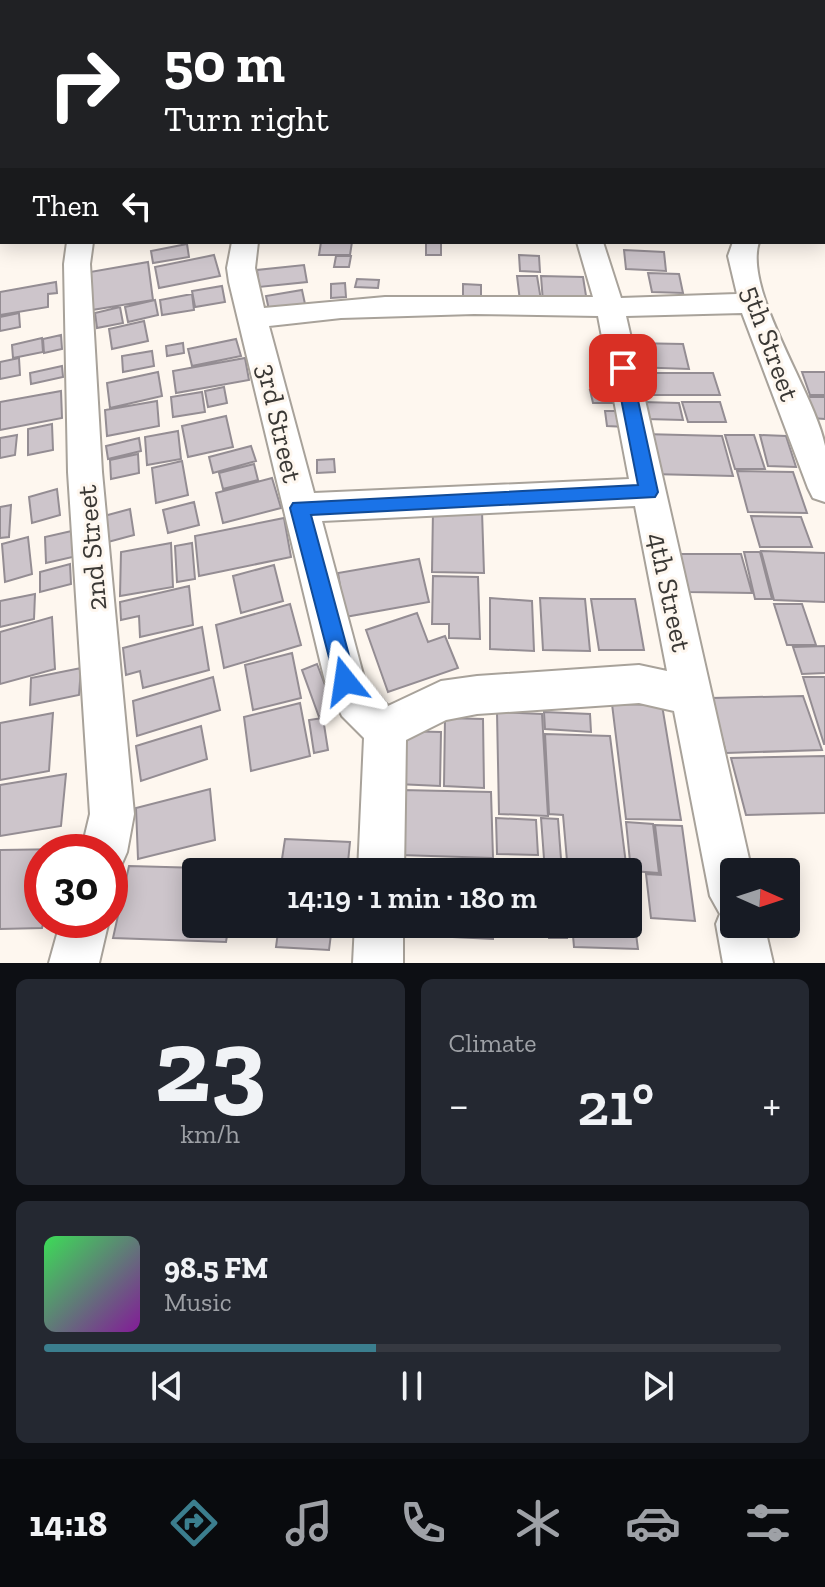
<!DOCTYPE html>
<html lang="en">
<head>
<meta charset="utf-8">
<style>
  body { margin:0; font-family:"Zilla Slab",serif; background:#242831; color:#f1f3f6; height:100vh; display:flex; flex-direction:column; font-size:30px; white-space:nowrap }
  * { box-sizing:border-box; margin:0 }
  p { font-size:26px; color:#9ea1a6 }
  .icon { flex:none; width:44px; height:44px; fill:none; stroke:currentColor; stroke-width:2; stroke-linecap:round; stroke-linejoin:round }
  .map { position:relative; height:963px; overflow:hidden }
  .drawer { display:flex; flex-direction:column; gap:16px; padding:16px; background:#0d0f14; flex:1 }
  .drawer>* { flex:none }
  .guide { position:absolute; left:0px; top:0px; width:826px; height:244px; box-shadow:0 4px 20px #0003; background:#202124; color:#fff; overflow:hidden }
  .needle { width:52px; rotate:93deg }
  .buttons { position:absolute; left:720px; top:858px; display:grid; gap:16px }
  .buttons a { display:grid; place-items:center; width:80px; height:80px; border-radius:8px; background:#171b24; box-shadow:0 4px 20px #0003; font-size:40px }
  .speed { position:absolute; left:24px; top:834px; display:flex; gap:16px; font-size:40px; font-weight:700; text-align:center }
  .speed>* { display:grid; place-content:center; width:104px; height:104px; border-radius:50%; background:#171b24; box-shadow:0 4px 20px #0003; line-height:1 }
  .speed .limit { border:12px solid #d22; background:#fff; color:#111 }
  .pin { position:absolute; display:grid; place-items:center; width:68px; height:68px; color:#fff; margin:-34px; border-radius:16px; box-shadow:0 4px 12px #0006 }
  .me { position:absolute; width:88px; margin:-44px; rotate:345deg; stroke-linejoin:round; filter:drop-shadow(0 0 6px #0008) }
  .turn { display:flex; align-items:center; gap:28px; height:168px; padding:0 32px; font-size:36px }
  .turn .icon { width:104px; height:104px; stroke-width:2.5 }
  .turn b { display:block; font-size:56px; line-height:68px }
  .then { display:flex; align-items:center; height:76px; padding:0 32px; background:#0003; gap:16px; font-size:30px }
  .big { font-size:60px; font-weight:600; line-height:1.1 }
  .drawer .widget { flex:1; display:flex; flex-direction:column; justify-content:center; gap:12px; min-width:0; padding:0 28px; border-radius:12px; background:#242831 }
  .drawer .dial { align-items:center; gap:0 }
  .dial b { font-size:104px; line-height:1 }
  .song { display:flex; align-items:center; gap:24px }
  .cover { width:96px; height:96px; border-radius:12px; background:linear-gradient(135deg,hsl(130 70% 55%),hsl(290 70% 35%)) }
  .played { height:8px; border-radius:4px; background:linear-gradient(90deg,#3b7e8e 45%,#363941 45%) }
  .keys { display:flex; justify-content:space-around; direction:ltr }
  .heat { display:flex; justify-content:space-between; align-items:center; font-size:44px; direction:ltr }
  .drawer .tiles { flex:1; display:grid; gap:16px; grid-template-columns:1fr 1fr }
  .widget:last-child { grid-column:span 2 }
  .trip { position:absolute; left:182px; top:858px; width:460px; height:80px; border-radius:8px; background:#171b24; box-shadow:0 4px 20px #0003; font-weight:600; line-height:80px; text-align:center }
  .tabs { display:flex; height:128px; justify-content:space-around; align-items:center; background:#090b0e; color:#9ea1a6 }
  .tabs .icon { width:56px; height:56px }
  .tabs .current { color:#3b7e8e }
  .tabs b { font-size:36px; color:#f1f3f6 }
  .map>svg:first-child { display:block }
</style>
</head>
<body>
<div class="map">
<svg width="825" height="963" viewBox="0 0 825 963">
  <rect width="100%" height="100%" fill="#fef7ef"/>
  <path fill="#cdc5cb" stroke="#948d93" stroke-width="2" d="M321,242h31l-2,13h-31z
    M426,242h15v13h-15z
    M187,244l2,13 -36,6 -2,-12z
    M624,250l40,2 2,19 -40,-2z
    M214,255l6,21 -61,12 -4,-21z
    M519,255l20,1 1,16 -20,-1z
    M336,256h15l-2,11h-15z
    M148,262l5,38 -61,10 -2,-38z
    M304,265l3,17 -48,5 -2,-17z
    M648,273l31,1 4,19 -31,-1z
    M517,276h20l4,24 -21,1z
    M541,276l42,1 4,25h-44z
    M357,279l22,1 -1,8 -23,-1z
    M56,282l1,11 -9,1v13l-48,8v-23z
    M345,283l1,14 -15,1v-14z
    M463,284l18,1v14l-18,-1z
    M222,286l3,16 -30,5 -3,-16z
    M302,290l3,14 -36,6 -3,-14z
    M192,294l2,16 -32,5 -2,-15z
    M155,300l3,15 -30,7 -3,-15z
    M120,307l3,16 -26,5 -2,-15z
    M19,313l1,14 -20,4v-14z
    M144,321l4,20 -36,8 -3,-20z
    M61,335l1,14 -18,4 -1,-14z
    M42,338l1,14 -30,6 -1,-13z
    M236,339l5,17 -49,10 -4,-17z
    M183,343l1,10 -17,3 -1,-10z
    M630,343l53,1 6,25 -56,-2z
    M152,351l2,15 -31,6 -1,-16z
    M19,358l1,17 -20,4v-17z
    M245,358l4,22 -73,13 -3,-22z
    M62,366l1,11 -32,7 -1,-11z
    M158,372l4,24 -52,12 -3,-25z
    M802,372h23v23h-15z
    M638,373h75l7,22h-76z
    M224,387l3,16 -19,4 -3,-16z
    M590,390h24l3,13h-24z
    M61,391l1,27 -62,12v-28z
    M202,392l3,20 -32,5 -2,-20z
    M804,397h21v22l-14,-1z
    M157,401l2,25 -52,10 -2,-26z
    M642,402l37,1 4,17 -37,-1z
    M682,402h38l6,20h-38z
    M605,411h20l1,16 -19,-1z
    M226,416l7,31 -45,10 -6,-31z
    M52,424l1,26 -25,5v-26z
    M178,431l3,28 -34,6 -2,-28z
    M643,434l79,2 11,40 -82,-2z
    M17,435l-2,20 -15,3v-20z
    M725,435h29l11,34h-30z
    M760,435l26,1 10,31 -28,-1z
    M139,438l2,13 -33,8 -2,-13z
    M251,446l5,15 -43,12 -4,-16z
    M138,454l1,19 -28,6 -1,-19z
    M334,459l1,13 -18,1v-13z
    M182,461l6,34 -32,8 -4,-35z
    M254,464l4,16 -35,9 -4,-16z
    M737,471l56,1 14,41 -59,-1z
    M272,478l9,30 -58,15 -7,-30z
    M57,489l3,26 -28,8 -3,-26z
    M194,502l5,23 -31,8 -5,-23z
    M11,505l-2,32 -9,1v-31z
    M130,509l4,26 -26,7 -4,-26z
    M433,510l49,1 2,62 -52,-1z
    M751,516l50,1 11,30h-52z
    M284,518l7,39 -92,19 -4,-40z
    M76,530l1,26 -31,7 -1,-26z
    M28,537l4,37 -27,8 -3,-38z
    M171,543l2,44 -53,9 1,-44z
    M192,543l3,36 -18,3 -2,-36z
    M761,551l64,2v49l-51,-2z
    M744,552h16l12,47h-17z
    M679,554h62l11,39 -64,-1z
    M419,559l10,43 -84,15 -7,-44z
    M70,564l1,20 -31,8v-20z
    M274,565l9,36 -42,12 -8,-37z
    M433,576l45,1 2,62 -31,-1v-14h-17z
    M189,586l4,39 -53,12 -1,-21 -18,4 -1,-18z
    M35,594l-1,25 -34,8v-26z
    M490,598l42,3 2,50 -44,-2z
    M540,598l45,1 5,52 -47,-1z
    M591,599h44l9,51h-45z
    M290,604l11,41 -77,23 -8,-43z
    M774,604h28l14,41h-29z
    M417,613l11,29 17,-6 13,32 -70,24 -22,-62z
    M52,617l3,52 -55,15v-52z
    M202,627l7,43 -66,18 -3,-17 -14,4 -3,-27z
    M825,646v27l-23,1 -9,-27z
    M292,653l9,45 -48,12 -8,-45z
    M317,664l18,47 -16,6 -17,-47z
    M81,668l-2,27 -49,10 1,-27z
    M213,677l7,33 -83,26 -4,-35z
    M803,677h22v67h-1z
    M803,696l19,54 -96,3 -14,-55z
    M300,703l10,53 -59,15 -7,-54z
    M612,704l50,1 19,115 -55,-1z
    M497,712l45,2 6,102 -49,-2z
    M544,712l46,2 1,18 -46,-3z
    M53,713l-4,58 -49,9v-57z
    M323,718l5,32 -14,3 -5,-33z
    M445,718l38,1 1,69 -40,-2z
    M201,726l6,33 -66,22 -5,-35z
    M400,731l41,1 -1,54 -43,-2z
    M545,734l65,2 17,136h-59l-5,-57 -14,-1z
    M825,756v57l-79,2 -15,-57z
    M66,774l-5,52 -61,10v-51z
    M210,789l5,51 -77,19 -2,-51z
    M402,790l89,2 2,66 -93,-3z
    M496,818l40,2 2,35 -41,-1z
    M541,818l17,1 4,53h-17z
    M626,822l27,2 6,49 -28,-2z
    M655,825l27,1 13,95 -44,-3 -5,-44 15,1z
    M285,839l65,3 -3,30h-67z
    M67,849l-1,3h-24l2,68 -2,8 -42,1v-79z
    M414,861l78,3v8h-78z
    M129,866l108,3 -1,3h-40v52h33l-3,18 -113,-4z
    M279,924l53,2 -3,24 -53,-3z
    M412,924h81v15l-81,-4z
    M548,924h18l1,14h-18z
    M572,924l63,2 3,23 -64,-2z"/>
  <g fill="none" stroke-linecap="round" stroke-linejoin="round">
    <g stroke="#a8a29a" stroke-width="4">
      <path id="minor" d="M0,195h2v16h-2z
        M824,197h1v16h-1z
        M67,242h26l-3,22 12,208 32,342 -7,38 -7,16 -10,4v-20h-29l9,-38 -22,-342 -4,-208z
        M232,242h26l-3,26 9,40 121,-11h208l-16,-55h26l18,56 116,-4 -9,-38 5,-14h26c-16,49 56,151 66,204 0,17 0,38 0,56l-12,-4 -5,-10 -66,-175 -116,3 126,556h-18v52h30l9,39h-50l-7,-39 4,-10 -10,-18 -36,-185 -35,-8 -162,11 -31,6 -40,20 -2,132h-46l6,-134 -22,-22 -17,-35 -96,-399 -2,-14zM474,314l124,2 31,163 -315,14 -45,-167 72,-8zM635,506l32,165 -28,-6 -162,11 -36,5 -53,25 -24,-28 -42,-157z
        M61,920h48l-10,43h-50z
        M355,924h48v39h-50z"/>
    </g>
    <use href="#minor" fill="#fff" fill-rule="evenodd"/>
  </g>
  <path fill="#1a73e8" stroke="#114b97" stroke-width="2" d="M623,362l8,6 27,124 -3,5 -344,18 45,166 -3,7 -8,3 -8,-3 -47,-180 3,-5 345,-18 -23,-117z"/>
  <g text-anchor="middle" stroke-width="6" stroke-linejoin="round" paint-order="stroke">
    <g font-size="28" fill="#3a3835" stroke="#fef7ef">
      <text transform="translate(771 343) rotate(70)" y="10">5th Street</text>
      <text transform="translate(280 423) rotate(77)" y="10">3rd Street</text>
      <text transform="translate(91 548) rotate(-95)" y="10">2nd Street</text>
      <text transform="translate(670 592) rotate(78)" y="10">4th Street</text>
    </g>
  </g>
</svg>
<div class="buttons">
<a><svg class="needle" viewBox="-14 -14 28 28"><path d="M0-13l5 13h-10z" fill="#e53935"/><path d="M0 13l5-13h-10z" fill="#9ea1a6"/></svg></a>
</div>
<div class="speed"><div class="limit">30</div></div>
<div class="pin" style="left:623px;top:368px;background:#d93025"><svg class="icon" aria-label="arrive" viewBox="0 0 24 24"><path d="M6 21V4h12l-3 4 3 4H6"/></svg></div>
<svg class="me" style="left:345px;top:681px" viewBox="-20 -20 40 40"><path d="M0-17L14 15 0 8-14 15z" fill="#1a73e8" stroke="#fff" stroke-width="4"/></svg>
<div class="trip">14:19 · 1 min · 180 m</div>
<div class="guide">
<div class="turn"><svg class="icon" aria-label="right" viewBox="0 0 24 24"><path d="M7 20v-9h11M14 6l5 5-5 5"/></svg><div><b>50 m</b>Turn right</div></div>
<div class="then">Then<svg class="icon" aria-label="left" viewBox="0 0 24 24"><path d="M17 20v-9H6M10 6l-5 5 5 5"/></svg></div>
</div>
</div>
<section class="drawer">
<div class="tiles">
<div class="widget dial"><b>23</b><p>km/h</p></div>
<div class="widget"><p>Climate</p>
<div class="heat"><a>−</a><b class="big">21°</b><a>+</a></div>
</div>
<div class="widget">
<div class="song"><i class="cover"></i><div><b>98.5 FM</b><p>Music</p></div></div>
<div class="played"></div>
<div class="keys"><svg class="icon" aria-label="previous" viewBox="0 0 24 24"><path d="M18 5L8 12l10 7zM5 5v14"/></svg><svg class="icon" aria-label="pause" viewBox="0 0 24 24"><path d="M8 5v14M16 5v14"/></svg><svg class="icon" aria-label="next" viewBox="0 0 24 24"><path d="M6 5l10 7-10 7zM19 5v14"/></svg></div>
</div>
</div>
</section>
<nav class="tabs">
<b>14:18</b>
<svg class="icon current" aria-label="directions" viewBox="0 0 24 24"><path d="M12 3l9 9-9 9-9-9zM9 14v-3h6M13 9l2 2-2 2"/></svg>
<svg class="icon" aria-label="music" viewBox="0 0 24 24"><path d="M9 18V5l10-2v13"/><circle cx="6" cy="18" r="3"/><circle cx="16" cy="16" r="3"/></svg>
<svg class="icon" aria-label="phone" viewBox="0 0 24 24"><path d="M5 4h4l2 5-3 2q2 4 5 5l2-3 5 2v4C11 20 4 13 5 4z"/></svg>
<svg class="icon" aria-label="climate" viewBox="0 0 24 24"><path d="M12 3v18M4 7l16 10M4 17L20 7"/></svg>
<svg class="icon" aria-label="car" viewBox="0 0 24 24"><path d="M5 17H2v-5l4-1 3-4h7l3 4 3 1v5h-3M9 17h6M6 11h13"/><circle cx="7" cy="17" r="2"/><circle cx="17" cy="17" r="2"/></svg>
<svg class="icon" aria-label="filters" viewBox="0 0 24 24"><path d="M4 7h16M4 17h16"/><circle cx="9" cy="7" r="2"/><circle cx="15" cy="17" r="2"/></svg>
</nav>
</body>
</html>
